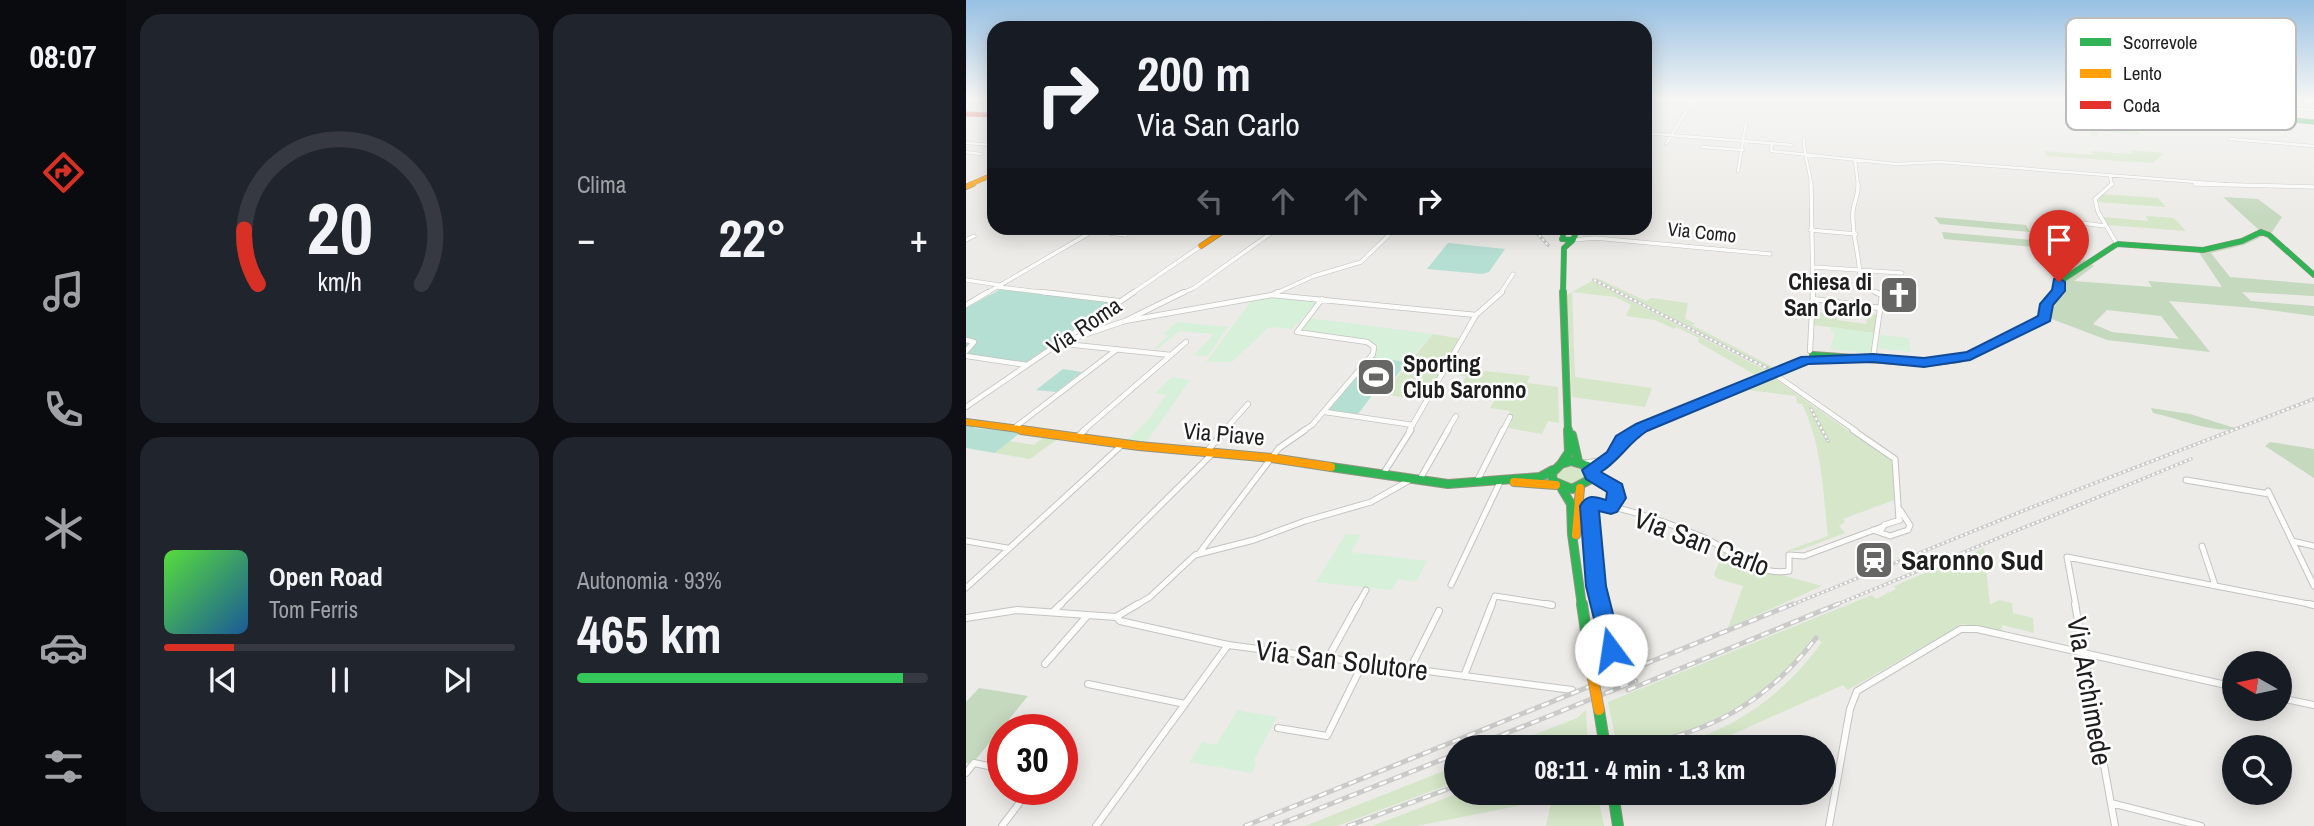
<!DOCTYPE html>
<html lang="it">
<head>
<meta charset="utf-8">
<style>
  body { margin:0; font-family:"Archivo Narrow",sans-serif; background:#20242c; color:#f1f3f6; height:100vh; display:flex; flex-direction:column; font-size:26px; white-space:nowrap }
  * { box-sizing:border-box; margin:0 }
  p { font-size:23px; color:#9ea1a6 }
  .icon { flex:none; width:38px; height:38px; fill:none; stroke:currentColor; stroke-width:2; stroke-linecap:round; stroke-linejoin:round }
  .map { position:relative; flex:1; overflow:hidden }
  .side { display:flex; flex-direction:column; gap:14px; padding:14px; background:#0d0f14; width:840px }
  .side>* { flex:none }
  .banner { position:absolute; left:21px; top:21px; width:665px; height:214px; border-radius:21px; box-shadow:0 4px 18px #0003; background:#171b24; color:#f1f3f6; overflow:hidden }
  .needle { width:46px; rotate:279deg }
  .tools { position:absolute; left:1256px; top:651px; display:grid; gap:14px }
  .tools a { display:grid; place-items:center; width:70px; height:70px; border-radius:50%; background:#171b24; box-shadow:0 4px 18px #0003; font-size:35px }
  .speed { position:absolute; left:21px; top:714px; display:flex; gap:14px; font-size:35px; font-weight:700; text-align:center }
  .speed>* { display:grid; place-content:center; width:91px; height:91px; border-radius:50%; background:#171b24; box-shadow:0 4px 18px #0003; line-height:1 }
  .speed .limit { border:10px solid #d22; background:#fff; color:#111 }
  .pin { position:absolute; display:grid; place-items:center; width:60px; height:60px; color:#fff; margin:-72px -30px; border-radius:50% 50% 50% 0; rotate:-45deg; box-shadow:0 0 7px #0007 }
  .pin .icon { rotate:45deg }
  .me { position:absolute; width:77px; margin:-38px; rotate:346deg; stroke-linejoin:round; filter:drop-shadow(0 0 5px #0008) }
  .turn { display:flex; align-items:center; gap:24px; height:147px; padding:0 35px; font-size:32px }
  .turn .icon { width:91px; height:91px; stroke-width:2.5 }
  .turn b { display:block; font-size:49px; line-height:60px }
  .lanes { display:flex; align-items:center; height:66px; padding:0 35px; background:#0003; justify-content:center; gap:35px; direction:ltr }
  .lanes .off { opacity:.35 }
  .big { font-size:52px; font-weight:700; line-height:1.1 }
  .side .card { flex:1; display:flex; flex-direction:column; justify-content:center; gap:10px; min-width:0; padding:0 24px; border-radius:21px; background:#20242c }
  .side .dial { align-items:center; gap:0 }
  .dial svg { height:182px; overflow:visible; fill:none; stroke:#363941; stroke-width:7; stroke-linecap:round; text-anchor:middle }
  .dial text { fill:#f1f3f6; stroke:none }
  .song { display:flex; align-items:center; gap:21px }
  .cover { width:84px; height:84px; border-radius:10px; background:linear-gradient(135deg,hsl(110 70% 55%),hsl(210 70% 35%)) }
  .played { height:7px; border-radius:4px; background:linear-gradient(90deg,#d93025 20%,#363941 20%) }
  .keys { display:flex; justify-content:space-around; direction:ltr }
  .heat { display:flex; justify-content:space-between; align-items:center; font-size:38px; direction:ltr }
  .charge { height:10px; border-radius:5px; background:linear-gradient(90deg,#34c759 93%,#363941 0) }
  .side .tiles { flex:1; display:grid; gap:14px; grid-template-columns:repeat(2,1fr) }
  .trip { position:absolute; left:478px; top:735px; width:392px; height:70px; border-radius:35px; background:#171b24; box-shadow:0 4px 18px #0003; font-weight:700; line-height:70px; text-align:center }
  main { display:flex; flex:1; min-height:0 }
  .tab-bar { display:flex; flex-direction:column; width:126px; justify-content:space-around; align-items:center; background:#090b0e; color:#9ea1a6 }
  .tab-bar .icon { width:49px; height:49px }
  .tab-bar .selected { color:#d93025 }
  .tab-bar b { font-size:32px; color:#f1f3f6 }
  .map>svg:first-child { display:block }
</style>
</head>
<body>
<main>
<nav class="tab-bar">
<b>08:07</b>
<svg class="icon selected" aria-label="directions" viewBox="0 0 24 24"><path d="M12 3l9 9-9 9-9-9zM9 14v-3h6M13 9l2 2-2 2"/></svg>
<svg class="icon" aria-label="music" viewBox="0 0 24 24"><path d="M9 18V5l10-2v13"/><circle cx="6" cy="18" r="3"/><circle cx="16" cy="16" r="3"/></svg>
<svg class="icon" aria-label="phone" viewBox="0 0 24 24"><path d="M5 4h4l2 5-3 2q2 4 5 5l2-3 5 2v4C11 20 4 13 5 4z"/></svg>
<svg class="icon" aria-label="climate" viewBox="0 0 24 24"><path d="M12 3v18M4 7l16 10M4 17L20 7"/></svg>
<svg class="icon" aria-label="car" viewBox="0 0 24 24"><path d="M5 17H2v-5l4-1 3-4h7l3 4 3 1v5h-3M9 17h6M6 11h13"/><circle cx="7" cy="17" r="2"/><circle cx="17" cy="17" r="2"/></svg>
<svg class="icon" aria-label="filters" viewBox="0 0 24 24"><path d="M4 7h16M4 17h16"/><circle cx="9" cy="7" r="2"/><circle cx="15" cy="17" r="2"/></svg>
</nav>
<section class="side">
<div class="tiles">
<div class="card dial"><svg viewBox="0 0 100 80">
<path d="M14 69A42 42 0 1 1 86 69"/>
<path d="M14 69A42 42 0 0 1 8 45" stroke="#d93025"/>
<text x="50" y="56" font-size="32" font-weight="700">20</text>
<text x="50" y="72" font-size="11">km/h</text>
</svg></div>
<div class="card"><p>Clima</p>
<div class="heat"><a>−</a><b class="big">22°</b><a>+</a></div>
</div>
<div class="card">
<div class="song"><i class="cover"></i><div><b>Open Road</b><p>Tom Ferris</p></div></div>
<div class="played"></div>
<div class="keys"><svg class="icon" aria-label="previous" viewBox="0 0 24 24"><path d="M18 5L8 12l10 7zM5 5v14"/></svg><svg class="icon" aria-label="pause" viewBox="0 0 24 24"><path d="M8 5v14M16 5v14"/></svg><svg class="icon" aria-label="next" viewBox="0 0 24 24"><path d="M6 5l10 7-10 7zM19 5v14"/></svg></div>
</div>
<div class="card"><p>Autonomia · 93%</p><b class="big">465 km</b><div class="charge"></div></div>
</div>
</section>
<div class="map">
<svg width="1348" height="826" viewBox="0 0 1348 826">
  <rect width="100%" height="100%" fill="#ecebe7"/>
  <path fill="#d5e7c8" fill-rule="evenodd" d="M1112,114l29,2 5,9 23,2 5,8 -41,-4 -6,-8 5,13 -7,-1 -2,-5 -17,-1 -3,-7 15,1z
    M1165,150l34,3 -13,10 -106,-7 -2,-5 48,4 -1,-4 42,3z
    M1136,194l56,4 8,9 -69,-5z
    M1180,216l28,2 12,13 -79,-6 -4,-8 45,4z
    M631,278l49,23 5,-3 37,5 -3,16 10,4 -3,2 83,43 -18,8 -59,-34 1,-4 -23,-11 -2,2 -19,-9 -29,-4 5,-11 -16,-8 -43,-5 3,85 77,11 -7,19 -73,-10 -5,-102zM630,279l172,88 -5,2 -171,-88z
    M849,312l22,2v6l29,4 2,-11 9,2 -3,18 -60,-8z
    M467,334l29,5 -36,62 -43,-7z
    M482,367l82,9 -3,7 31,4 1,36 -11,-2 -6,13 -39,-7 7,-16 -20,-3 7,-13 -37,-6 6,-13 -21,-2z
    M806,377l121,85 1,38 -51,19 2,3 -6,4 6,7 -45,17 -14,1 42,-15c-5,-44 -6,-92 -26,-132l-5,-1 -1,-7 -54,-7z
    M79,436l14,2 -29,21 -35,-6 14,-12 25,4z
    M604,465l14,3 3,7 -3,6 -12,5 -13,-4 -1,-10z
    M1018,548l6,57 9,-5 13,3 1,10 20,5 1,15 -32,-8v6l-40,-7 -114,66 -5,-5 -139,62h-35c64,-16 115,-52 153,-105l-9,-5c-46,67 -120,99 -196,110l-9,-45 264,-107 4,4 20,-10 -2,-3z
    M757,553l26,13 73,20 -94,42 15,-42 -27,-8 -2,-4z
    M620,710l2,37h-85l74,-29z
    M490,766v16l-119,44h-32z
    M493,793h138l7,33h-58l6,-27 -135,27h-45z"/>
  <path fill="#c5d9bf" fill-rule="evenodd" d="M1257,197l35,2 24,18 -10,15 -28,13 -33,8 19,24 84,7v12l-72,-4 9,9 63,5v10l-60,-8 -85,-7 41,51 -103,-12 -63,-24 -3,-14 13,-8 2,-7 -6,-15h10l24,-12 10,6 -20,15 78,6 -4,-6 74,6 -24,-36 41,-11 20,-10zM1141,310l54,6 18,23 -67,-7 -19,-8z
    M968,217l92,8 4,7 -90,-8z
    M976,232l90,8 3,7 -91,-8z
    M1185,408l39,6 45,14c-17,7 -61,-11 -82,-15z
    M1304,442l44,7v29l-49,-32z
    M13,688l49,8 -56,68 -6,-1v-61z"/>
  <path fill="#d7f0da" d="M312,296l41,4 -27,29 -23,-2 -37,35h-26l46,-62z
    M343,318l124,16 -26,28 -35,-5 6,-10 -9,-6 -67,-10 -2,-2z
    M211,322l51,5 -21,29 -13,-1 20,-21 -35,-3 -21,18h-4l15,-14 -6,-1z
    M865,327l43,6 -3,22 -5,3 -1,-5 -35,-4 5,-16 -4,-1z
    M914,335l29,3 2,14 -33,-4z
    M206,377l18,3 -45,64 -18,-4 21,-20 18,-25 -11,-2z
    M380,534l15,1 -10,17 76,9 -11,21 -18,-3 -6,11 -76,-8z
    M272,710l39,7 -23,43 2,5 -5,8 -61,-11 12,-20 14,3z"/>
  <path fill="#b6dfd3" d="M482,243l57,6 -16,23 -7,2 -55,-5z
    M35,289l112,12 -1,3 -85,59 -61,-9v-46z
    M406,357l35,5 -24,32 -9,-1 -16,21 -29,-4z
    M97,369l19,3 -26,20 -20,-2z
    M0,424l9,1 -2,3 48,4 -26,21 -29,-5z"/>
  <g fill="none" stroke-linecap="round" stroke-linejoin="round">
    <g stroke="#c3c3c1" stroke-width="3.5">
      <path id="street-far4" d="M1284,99l11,7 53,4
        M1308,99l10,8
        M1335,99l13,8
        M679,133l147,12
        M838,138c-1,17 6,30 7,47
        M1263,139l85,7
        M0,143l28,2
        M806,143l-1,8 125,13 44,-2 295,23
        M700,144l28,-45
        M736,147l41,3
        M0,152l15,2
        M889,160l3,25
        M772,171l8,-48
        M1144,176l2,9"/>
    </g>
    <g stroke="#c3c3c1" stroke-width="4.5">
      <path id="street-far3" d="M845,184l2,110
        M892,184c1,11 -4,17 -5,27 -2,25 9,50 7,75l19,8
        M1146,184l-17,15 3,13 19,32
        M1229,184l119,3
        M1100,221l39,5
        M844,230l46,4
        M127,231l33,4
        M0,240l8,-4
        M607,240l22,-2 175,16
        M848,267l88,6
        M0,280l33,5
        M32,287l59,7
        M19,294l103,-60
        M165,294l70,-48
        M214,294l14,-6 84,-60
        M308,294l40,-18 47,-14 35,-34
        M534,294l13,-20"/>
    </g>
    <g stroke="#c3c3c1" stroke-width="6">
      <path id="street-far2" d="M76,292l76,9
        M308,294l4,-2
        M847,299l67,9
        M0,305l22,-13
        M159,321l147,-26 204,20
        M0,340l8,2 -8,9
        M94,343l65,-22 59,-29
        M99,344l106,11
        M844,351l3,-59
        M0,356l61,9
        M907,358l9,-63 -7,-3
        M808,374l82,57
        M0,407l168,-115
        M359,412l88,13
        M48,428l102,-78
        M117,431l103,-89
        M258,431l24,-27
        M337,431l9,-6 61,-71 1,-7 -7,-5 -70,-10 25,-33
        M443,431l67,-116 26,-23
        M481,431l9,-15
        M537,431l7,-14
        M666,431l180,-72"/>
    </g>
    <g stroke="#c3c3c1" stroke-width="7">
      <path id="street-far1" d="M887,430l42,29 4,61
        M111,437l8,-7
        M241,451l19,-21
        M619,463l20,-3 14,-20 17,-10
        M417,474l28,-44
        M626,475l25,15v7l-6,11
        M454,479l28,-49
        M1220,480l83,14
        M510,483l27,-53
        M1302,491l46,95
        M916,529l2,-4 16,-5
        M907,530l17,6 18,-6 2,-5 -10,-15
        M0,541l41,7
        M1326,541l22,5
        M1236,546l13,39
        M234,552l79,-104 26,-18
        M485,585l49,-103
        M0,588l157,-144
        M93,606l154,-153
        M169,606l15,-9 45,-42 59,-15 51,-19 66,-19 39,-22
        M391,606l9,-16
        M525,606l4,-10 57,9
        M635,606l-5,-20 -7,-80 2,-3c37,5 75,19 109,33 30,12 55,41 89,35v-16l15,1 78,-29
        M1110,606l-9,-49 247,48"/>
    </g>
    <g stroke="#c3c3c1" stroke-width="8">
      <path id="street" d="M580,604l6,1
        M635,604l15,60
        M1109,604l40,222
        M1343,604l5,1
        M88,611l7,-7
        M150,617l4,4 108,24 344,45
        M0,618l51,-8 99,7 22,-13
        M362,658l30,-54
        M79,664l42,-48
        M444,669l29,-58
        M498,676l28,-72
        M122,684l97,20
        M1314,698l34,7
        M312,728l49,8 36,-73
        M96,748l2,-3
        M0,773l8,-10 29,6
        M1145,803l90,23
        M36,826l28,-37
        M130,826l132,-181
        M863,826l21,-117 7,-18 104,-62h16l258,58"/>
    </g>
    <g stroke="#919481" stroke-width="5">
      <path id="fast-far4" d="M1262,99l18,14
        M1286,117l-11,-2 73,7"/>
    </g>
    <g stroke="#919481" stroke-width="6">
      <path id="fast-far3" d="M597,235l1,-7
        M596,239l11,1 2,-5
        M597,294l1,-46 9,-8
        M1090,294l3,-3v-9l58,-38 86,6 39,-9 19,-9 8,3 45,40"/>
    </g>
    <g stroke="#919481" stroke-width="8">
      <path id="fast-far2" d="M597,292l5,139
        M847,355l111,8 35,-4 85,-40 2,-15 12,-12"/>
    </g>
    <g stroke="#919481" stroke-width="10">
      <path id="fast-far1" d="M606,435l6,26
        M605,461l17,5 3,13 -19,10 -19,-8 -1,-8 9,-9z
        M595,464l8,-12 -1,-22
        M365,467l117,17 92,-7 13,-7
        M596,489l9,15 1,30 10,72"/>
    </g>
    <g stroke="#919481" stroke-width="12">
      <path id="fast" d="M616,604l11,74
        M633,710l6,37
        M647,793l5,33"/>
    </g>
    <g stroke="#919481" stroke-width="5">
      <path id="slow-far3" d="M3,185l25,-11"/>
    </g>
    <g stroke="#919481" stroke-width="6">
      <path id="slow-far2" d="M0,187l7,-3
        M235,246l27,-18"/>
    </g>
    <g stroke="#919481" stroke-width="8">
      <path id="slow-far1" d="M0,422l68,9"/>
    </g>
    <g stroke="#919481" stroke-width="10">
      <path id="slow" d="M55,430l118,16 133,12 59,9
        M548,482l42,3
        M610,535l4,-47"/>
    </g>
    <g stroke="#919481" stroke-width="5">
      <path id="jam" d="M0,114l28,1"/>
    </g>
    <use href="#street-far4" stroke="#fcfcfb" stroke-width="2.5"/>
    <use href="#street-far3" stroke="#fcfcfb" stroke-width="3.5"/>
    <use href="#street-far2" stroke="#fcfcfb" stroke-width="4.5"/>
    <use href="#street-far1" stroke="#fcfcfb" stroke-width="5"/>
    <use href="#street" stroke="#fcfcfb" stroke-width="6"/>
    <use href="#fast-far4" stroke="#30b455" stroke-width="4.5"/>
    <use href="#fast-far3" stroke="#30b455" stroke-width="5"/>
    <use href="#fast-far2" stroke="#30b455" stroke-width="6"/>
    <use href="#fast-far1" stroke="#30b455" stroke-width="8"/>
    <use href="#fast" stroke="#30b455" stroke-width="10"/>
    <use href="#slow-far3" stroke="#ff9f0a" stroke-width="4.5"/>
    <use href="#slow-far2" stroke="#ff9f0a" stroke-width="5"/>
    <use href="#slow-far1" stroke="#ff9f0a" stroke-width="6"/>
    <use href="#slow" stroke="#ff9f0a" stroke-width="8"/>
    <use href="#jam" stroke="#e5322d" stroke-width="4.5"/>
    <g stroke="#cacac9" stroke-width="3.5">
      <path id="rail-far1" d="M566,228l16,17
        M628,280l173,88
        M845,409l17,32
        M823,606l246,-100 279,-107
        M867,606l358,-147"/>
    </g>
    <g stroke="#cacac9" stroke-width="5">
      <path id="rail" d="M662,690l210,-86
        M506,747l164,-66
        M664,747c80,-14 136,-44 186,-109
        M279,826l548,-222
        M309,826l181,-72
        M382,826l108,-40"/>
    </g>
    <use href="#rail-far1" stroke="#fff" stroke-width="2" stroke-dasharray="2.5" stroke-linecap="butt"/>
    <use href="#rail" stroke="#fff" stroke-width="2.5" stroke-dasharray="8" stroke-linecap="butt"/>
    <g stroke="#a09b86" stroke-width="12" stroke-linecap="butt">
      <path id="slow-bridge" d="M627,678l6,32"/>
    </g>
    <use href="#slow-bridge" stroke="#ff9f0a" stroke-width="10"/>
  </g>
  <linearGradient id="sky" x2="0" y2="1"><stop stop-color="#97c0e3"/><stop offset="0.46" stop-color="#f6f6f4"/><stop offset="1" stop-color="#f6f6f4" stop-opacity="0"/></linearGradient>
  <rect width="1348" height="215" fill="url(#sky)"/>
  <path fill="#1a73e8" stroke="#114b97" stroke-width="2" d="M1093,278l6,4v9l-12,14 -3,16 -80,39 -46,7 -51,-5 -65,2 -161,67c-19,12 -27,29 -46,41l21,12 4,14 -9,14 -6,2 -12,-3 7,75 16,64 -3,6 -8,3 -8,-3 -17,-70 -6,-80c7,-12 14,-10 26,-6l1,-8 -21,-13 -4,-9 25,-18 9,-16 20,-12 165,-67 72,-3 51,4 43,-6 71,-36 2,-12 12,-14 2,-11z"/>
  <defs>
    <g id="church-square" transform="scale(2.0125)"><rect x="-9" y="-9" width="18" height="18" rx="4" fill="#666664" stroke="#fff"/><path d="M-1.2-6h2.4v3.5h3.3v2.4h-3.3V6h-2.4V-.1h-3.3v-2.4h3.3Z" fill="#fff"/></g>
    <g id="stadium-square" transform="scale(2.0125)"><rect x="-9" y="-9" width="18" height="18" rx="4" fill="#666664" stroke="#fff"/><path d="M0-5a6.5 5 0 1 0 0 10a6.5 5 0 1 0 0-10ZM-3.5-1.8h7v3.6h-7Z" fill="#fff"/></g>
    <g id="station-square" transform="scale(2.0125)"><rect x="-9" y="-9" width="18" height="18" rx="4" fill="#666664" stroke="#fff"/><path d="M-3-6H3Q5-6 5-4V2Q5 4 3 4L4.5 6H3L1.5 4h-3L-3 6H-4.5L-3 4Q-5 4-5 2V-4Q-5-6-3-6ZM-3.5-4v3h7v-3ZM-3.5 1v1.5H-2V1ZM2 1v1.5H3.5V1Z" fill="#fff"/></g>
  </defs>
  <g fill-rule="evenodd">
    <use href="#church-square" x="933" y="295"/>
    <use href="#stadium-square" x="410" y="377"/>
    <use href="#station-square" x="908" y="560"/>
  </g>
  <g text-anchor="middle" stroke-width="5" stroke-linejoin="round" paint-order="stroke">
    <g font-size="19" fill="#1e1e1e" stroke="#fff">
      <text transform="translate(736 232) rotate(6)" y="7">Via Como</text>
    </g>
    <g font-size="23" font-weight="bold" fill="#1e1e1e" stroke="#fff" text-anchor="end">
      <text x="906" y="290">Chiesa di<tspan x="906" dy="26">San Carlo</tspan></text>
      <text x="437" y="372" text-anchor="start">Sporting<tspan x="437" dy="26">Club Saronno</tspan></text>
    </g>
    <g font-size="23" fill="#1e1e1e" stroke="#fff">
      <text transform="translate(118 326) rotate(-34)" y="8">Via Roma</text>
      <text transform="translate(258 434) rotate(5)" y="8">Via Piave</text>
    </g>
    <g font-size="28" fill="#1e1e1e" stroke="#fff">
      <text transform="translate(736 542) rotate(21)" y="10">Via San Carlo</text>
      <text transform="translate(376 660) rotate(7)" y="10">Via San Solutore</text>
      <text transform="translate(1124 691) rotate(80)" y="10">Via Archimede</text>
    </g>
    <g font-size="28" font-weight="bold" fill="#1e1e1e" stroke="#fff" text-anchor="start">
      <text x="935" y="570">Saronno Sud</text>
    </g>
  </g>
  <rect x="1100" y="18" width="230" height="112" rx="10" fill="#fff" stroke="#bcbcbc" stroke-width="2"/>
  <rect x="1114" y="38" width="31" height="8" fill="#30b455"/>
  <rect x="1114" y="69" width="31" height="9" fill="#ff9f0a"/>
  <rect x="1114" y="101" width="31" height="8" fill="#e5322d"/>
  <g font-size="19" fill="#1e1e1e">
    <text x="1157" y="49">Scorrevole</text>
    <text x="1157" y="80">Lento</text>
    <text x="1157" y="112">Coda</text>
  </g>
</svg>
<div class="tools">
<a><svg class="needle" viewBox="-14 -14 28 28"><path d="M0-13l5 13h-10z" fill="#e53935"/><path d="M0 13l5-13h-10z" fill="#9ea1a6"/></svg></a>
<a><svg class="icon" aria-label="search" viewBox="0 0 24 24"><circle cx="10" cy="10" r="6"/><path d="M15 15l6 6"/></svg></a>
</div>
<div class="speed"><div class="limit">30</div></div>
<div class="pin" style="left:1093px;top:282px;background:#d93025"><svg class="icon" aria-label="arrive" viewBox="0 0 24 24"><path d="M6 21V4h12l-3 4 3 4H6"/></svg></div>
<svg class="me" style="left:645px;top:650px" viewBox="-20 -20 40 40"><circle r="19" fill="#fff"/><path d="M0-13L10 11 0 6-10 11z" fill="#1a73e8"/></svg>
<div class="trip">08:11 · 4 min · 1.3 km</div>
<div class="banner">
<div class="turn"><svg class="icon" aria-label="right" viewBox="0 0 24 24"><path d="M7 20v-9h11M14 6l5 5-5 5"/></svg><div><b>200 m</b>Via San Carlo</div></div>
<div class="lanes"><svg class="icon off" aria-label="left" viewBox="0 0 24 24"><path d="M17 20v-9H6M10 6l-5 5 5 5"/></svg><svg class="icon off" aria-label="ahead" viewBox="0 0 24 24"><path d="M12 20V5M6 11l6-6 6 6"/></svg><svg class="icon off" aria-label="ahead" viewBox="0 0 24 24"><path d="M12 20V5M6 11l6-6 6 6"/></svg><svg class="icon" aria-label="right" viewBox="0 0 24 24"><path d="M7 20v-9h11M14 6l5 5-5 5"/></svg></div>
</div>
</div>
</main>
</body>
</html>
